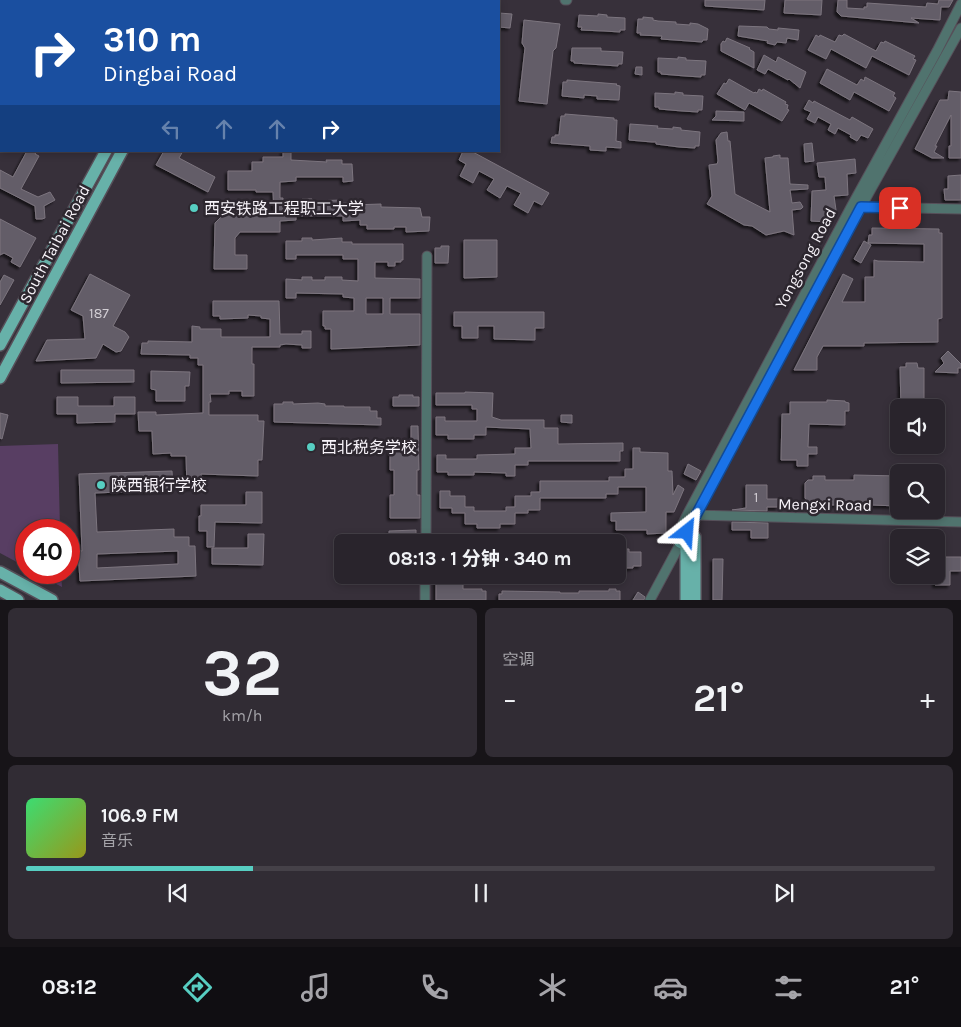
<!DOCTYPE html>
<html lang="zh">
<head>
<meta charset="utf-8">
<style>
  body { margin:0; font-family:Karla,"Noto Sans SC",sans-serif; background:#312c34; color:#f1f3f6; height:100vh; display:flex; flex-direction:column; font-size:19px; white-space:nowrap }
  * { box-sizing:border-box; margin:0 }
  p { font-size:16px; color:#a5a4a9 }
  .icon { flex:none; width:28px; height:28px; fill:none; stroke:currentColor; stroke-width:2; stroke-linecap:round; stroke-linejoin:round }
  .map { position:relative; height:600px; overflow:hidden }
  .side { display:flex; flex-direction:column; gap:8px; padding:8px; background:#171418; flex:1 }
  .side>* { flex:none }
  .hud { position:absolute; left:0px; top:0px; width:500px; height:152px; box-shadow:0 2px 8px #0003,0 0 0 1px #454148; background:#1a4fa0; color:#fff; overflow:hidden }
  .tools { position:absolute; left:890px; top:399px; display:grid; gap:10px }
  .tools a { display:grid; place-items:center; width:55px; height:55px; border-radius:8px; background:#29242c; box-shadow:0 2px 8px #0003,0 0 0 1px #454148; font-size:25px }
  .speed { position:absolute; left:15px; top:519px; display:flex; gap:10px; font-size:25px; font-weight:700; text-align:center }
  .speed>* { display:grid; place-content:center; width:65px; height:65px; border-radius:50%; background:#29242c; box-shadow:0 2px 8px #0003,0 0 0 1px #454148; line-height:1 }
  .speed .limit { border:8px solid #d22; background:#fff; color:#111 }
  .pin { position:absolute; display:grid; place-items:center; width:42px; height:42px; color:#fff; margin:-21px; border-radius:10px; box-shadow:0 2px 8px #0006 }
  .me { position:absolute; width:55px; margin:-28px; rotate:28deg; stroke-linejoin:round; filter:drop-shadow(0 0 4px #0008) }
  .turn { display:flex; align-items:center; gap:18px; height:105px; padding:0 20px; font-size:22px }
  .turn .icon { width:65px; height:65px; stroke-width:2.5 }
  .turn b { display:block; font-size:35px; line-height:42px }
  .lanes { display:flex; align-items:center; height:48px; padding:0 20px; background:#0003; justify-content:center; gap:25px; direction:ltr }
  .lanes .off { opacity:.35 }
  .big { font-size:38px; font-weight:700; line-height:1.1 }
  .side .tile { flex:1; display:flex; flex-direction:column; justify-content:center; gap:8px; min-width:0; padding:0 18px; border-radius:8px; background:#312c34 }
  .side .dial { align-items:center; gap:0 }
  .dial b { font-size:65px; line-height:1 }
  .song { display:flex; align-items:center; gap:15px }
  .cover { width:60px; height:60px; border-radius:8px; background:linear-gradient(135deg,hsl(140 70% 55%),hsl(60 70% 35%)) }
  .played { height:5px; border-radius:2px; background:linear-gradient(90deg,#57cec2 25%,#454148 25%) }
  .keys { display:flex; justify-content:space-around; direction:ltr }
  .heat { display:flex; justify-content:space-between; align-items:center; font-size:28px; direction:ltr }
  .side .tiles { flex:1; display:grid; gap:8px; grid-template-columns:1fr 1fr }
  .tile:last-child { grid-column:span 2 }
  .trip { position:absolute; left:334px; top:534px; width:292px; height:50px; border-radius:8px; background:#29242c; box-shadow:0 2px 8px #0003,0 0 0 1px #454148; font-weight:700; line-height:50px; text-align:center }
  .tabs { display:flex; height:80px; justify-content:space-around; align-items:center; background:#100e12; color:#a5a4a9 }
  .tabs .icon { width:35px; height:35px }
  .tabs .selected { color:#57cec2 }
  .tabs b { font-size:22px; color:#f1f3f6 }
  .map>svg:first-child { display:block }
</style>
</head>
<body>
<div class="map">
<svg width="961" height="600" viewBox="0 0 961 600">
  <defs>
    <filter id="shadow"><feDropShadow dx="-2.5" dy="2.5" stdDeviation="1" flood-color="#0009"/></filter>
  </defs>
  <rect width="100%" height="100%" fill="#37303a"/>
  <path fill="#583e63" d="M58,444l2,86h-34v37l-26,-14v-107z
    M35,573h26l1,14z"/>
  <path fill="#645d67" stroke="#7c757f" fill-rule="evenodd" filter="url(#shadow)" d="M705,0h60l-1,10 -59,-4z
    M785,0h37l-1,15 -37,-2z
    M838,0h9v8l17,1v-2h3v-4l59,4 1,-4 11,1 1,-4h14l-4,7h-8l-1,13 -29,-2 8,5 -78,-7 -4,-4z
    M499,13l13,1 -2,14 -11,-1z
    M598,14l9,1v2l18,1v12h-5v2l-16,-1 -23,-1 1,-3h-4l1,-12 19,1z
    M643,17l10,1v2l5,1 18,1v2l14,1v-2l8,1 10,5 -1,11h-4l-1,2 -41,-3 1,-3 -22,-1 1,-2h-4l1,-14h5z
    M524,20l36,4 -4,24 -3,3 -6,53 -28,-3 6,-53 -3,-5z
    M739,26l28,1 2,2 9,1v-2l21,2 -1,10 -11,-2 -1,5 -9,-1 -2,3 -8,-2 1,-2 -30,-5z
    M844,34l32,17 5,-9 3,1 1,-2 30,15 -2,3 3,1 -7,15 -37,-19 -6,12 -35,-19 -5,10 -18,-9 8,-15 3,2 1,-2 15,7 4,-7 3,1z
    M727,38l23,10 -1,1 5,3v16l-33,-17v-7l2,-3 2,1z
    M572,48h29v3l22,1 -1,12h-4v2l-44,-3v-2h-3z
    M764,55l12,7 2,-5 28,15 -6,16 -11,-9 -1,1 -20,-11 -3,5 -8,-4z
    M678,57l8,1v2l20,1 -1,14h-4v2l-16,-1 -24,-2v-2h-3v-14l20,1z
    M636,67h6v8l-7,-1z
    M827,69l30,16 4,-6 3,2 1,-4 30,16 -2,3 3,2 -7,13 -35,-19 -4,8 -30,-17z
    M729,79l25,14 1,-1 2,1 2,-4 3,2 1,-2 23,13 -1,2 3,1 -1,4 2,1 -7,11 -33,-18 -4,7 -28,-16 7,-11 2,1z
    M567,80l50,4 -1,1 4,1 -1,14 -22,-1v-3l-13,-1v3l-22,-2 1,-14h4z
    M949,91l12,1v66h-12v-12h2v-31l-16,31h2l-3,6 10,6h-12l-17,-9 25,-49h8z
    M675,92l8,1v2l20,1 -1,14h-4v2l-16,-1 -23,-2v-2h-4v-14l20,1z
    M809,100l4,3 1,-2 36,19 2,-3 21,12 -5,9 -7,-3 -4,6 -7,-4 1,-2 -13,-7 -3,6 -7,-4 3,-6 -13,-7 -3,6 -8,-4 4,-7 -7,-3z
    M716,111l28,1v9l-32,-1 4,-4z
    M565,114l49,4v2h3l-1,21 5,1v6l-15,-1v4l-16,-1v-4l-39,-3 1,-6h3v-2h4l2,-19h4z
    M630,124l28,2 -1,2 16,1v-2l8,1v2l19,2 -1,14h-4v2l-16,-1 -23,-3v-2h-4l-23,-2z
    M727,132l1,9h2l5,53 35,18 -5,-54 8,-1v-1l7,-1v3h8l2,26 18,1v4l-18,1 2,13 8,-1 3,5 -2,2 -9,1 2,25 -10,-4 -18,4 -14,-9 -8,-1 -37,-21 5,-8 -3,-31 8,-1 1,-3 -2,-21 5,-7z
    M812,143l2,18 -9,1 -1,-18z
    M27,151h10l-2,3 4,2 -18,33 17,8 12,-5 5,8 -11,6 1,12 -3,1h-6l-1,-13 -35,-18v-18l13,7z
    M164,151h19l-4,7 36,19 -7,15 -52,-27z
    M283,151h8v9l36,2 -1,-2h16v4h10l1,17 -10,1v-5h-47v4l-16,1v16h3v5l19,-1v-3h10v2l30,-1v3h10v2l29,-1v3l39,1 2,9h8l-1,14 -23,1v-5h-12v2h-27v-4h-7v-5l-17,1v-5h-47v4l-16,1v11h-40l-5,6v17h12v14h-33l1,-46 11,-11h48l-1,-20h-17v-2h-28v-19h24v-9h11v-5h20z
    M463,151h8l78,42 -7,12 -8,-4 -6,12 -14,-8 7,-12 -14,-7 -7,12 -13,-8 7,-11 -15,-8 -6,12 -13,-7 6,-12 -7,-4z
    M855,159l1,14 -9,1 1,21 -14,1 2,14 -2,8 -5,4 -18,-1 1,-30 14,-1 -1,-13h-6l-2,-14z
    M961,175v25h-16l-1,-11h4v-13z
    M0,219l36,19 -16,29 -9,-5 2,-4 -9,-5 -4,2z
    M872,228l67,1v4h3v85l-4,1v23l-74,1v3h-41l-6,11v13h-23l49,-96 10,5 -11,23h23v-25h9v-17l4,1 46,1v-18l-56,-1 1,-8h3z
    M302,238h10v2l30,-2v4h10v2h51v16h-2v2h-6v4h-7v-4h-13v16l45,1v19h-30v16h30v31l-89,4v-20h-6v-3h-2v-15h31v-13l-11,-1v-3l-47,-1v5h-10v-19l16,1v-3h10v3h13v-3h17v3l16,1v-22h-15v-4h-47v4h-10v-18h16zM366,298h17v16h-17z
    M464,240h33v37l-33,1z
    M864,241l7,4 -10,18 -7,-4z
    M441,246h8l-1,17h-13v-15h6z
    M90,274l40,21 -17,31 12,6 4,5 -8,14 -5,1 -13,-8 -7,14 -60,3 11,-21 38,-1 -2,-23 -12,-6z
    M4,275l10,5 -14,25v-23z
    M213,301h66l1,33h22v-3h9v17h-9v-3l-16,-1 -6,1v2h-28v17h2v32h-12v-5h-13v3h-19l1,8h-2v13h49v6h6l-2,39h-4v16l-57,-2 1,10h-6v3l-9,1 -1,-32h-15v-3l-18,1 -1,-23h-13l-1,-19h18v3l47,-2v-48h-5v-7h-8v-3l-49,-1 1,-11h6v-2l44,1v-16l8,1v2h21v8h49v-18l-9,-1v-2l-13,-1v3l-28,1v-3h-7z
    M454,312h90v16h-9v12l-41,-1v-13h-16v12h-16v-12h-8z
    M948,351l13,13v4h-3v5l-23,-1 9,-9 -3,-5z
    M906,363h11l1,5h6v40h-23l-1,-41h6z
    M61,370h73v12l-73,1z
    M151,371l39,1 -1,14h-4v15h-29v-11l-5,-1z
    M465,392l28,1 -1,24 9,3h43v8h14v16l65,-1v8h-3v10h-92v4h-13v11h-9v-3l-32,-1v3h-26v-3h-11v-17h9v4h31v-4l38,-1v-6h16l-1,-19 -44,-2v8h-12v4h-26v-4h-12v-18h9v4h32v-12h-5v-4h-36v-12h29z
    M399,395h14v2h6v9h-26v-9h6z
    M57,397h21v9h36v-9h21v17h-20v8l-38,1v-9h-20z
    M827,400l18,1v1l4,1v8h-4v14l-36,-1 -1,23h9v7h-9v12h-11v-6h-16l1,-46h8v-12h37z
    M283,402h10v2l25,-1 7,1v2h19v1h26v4h7v7h4v7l-107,-3v-18h9z
    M0,413l8,2 -6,24 -2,-1z
    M561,415h11v8l-11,-1z
    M411,426h7l1,44h-2v25h3v23h-30v-23h4v-25h-4v-23h21z
    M937,427h7v14h-7z
    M633,448h7v4l28,1v18h4l1,24 5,-10 6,4 -10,23h-8v21l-19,1v-4h-31v-9h-5v-8l35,-1v-25h-28v7h-12v4h-66v12h-12v3h-13v11h-15v4h-23v-4h-12v-11h-13v-5h-12v-17h10v5h15v11h9v4h32v-4h9v-11h16v-4h9v-11h69v-4h16v-8h8z
    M688,464l13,7 -5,9 -12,-6z
    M172,471l1,19 -78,3 2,39 77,-3v8h15v9h6l1,30 -116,5 -2,-30h4l-3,-77zM178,551v13l-81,4v-14z
    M854,475l45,1v30l-28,-1 -15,-3h-10l-12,3h-19l-6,-2 -4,-5v-15l3,-3h5v-4h12v4h29z
    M746,485h21v14h11v8h-11v4l-35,-1 14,-2z
    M246,492h16v31l-47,-1 -1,25h-7v-16h-8v-15h2v-11h45z
    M732,522l36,1v15h-17v-8h-19z
    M416,530v12h-27v-11z
    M248,534h16l-1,31 -51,-1v-16h36z
    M622,549h7v3h12v14h-8v2h-14l-1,-16h4z
    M936,557h25v14h-11v14h-15z
    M713,559h10l-1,41h-9z
    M436,575h27v14h19v2h4v9h-50z
    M609,589h7v2h4v9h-121v-6h3v-3l58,1v1h19v-2h30z
    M638,592l7,5 -1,3h-11z"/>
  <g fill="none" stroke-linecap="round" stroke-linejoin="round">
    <g stroke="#564f59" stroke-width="11">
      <path id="minor" d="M565,0h2
        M858,207l103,2
        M693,515l268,7
        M680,534v-5l8,-16 163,-306 86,-156 24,-47
        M426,542l1,-286
        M425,600v-25
        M650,600l211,-393 100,-179"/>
    </g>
    <g stroke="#564f59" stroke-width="14">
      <path id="major" d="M185,1l1,-1
        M202,1l1,-1
        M0,345l106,-194
        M0,378l122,-227
        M680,529l15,8v63
        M680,542l6,3v55
        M0,572l52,28
        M0,590l18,10"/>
    </g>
    <use href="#minor" stroke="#50736e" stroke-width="9"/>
    <use href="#major" stroke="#67b1a9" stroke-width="11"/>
  </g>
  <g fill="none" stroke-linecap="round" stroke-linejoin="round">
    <g stroke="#114b97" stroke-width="12">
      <path id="route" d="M687,532l174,-325 39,1"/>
    </g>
    <use href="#route" stroke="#1a73e8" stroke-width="9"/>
  </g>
  <g fill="#57cec2" stroke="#2d272f" stroke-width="2">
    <circle cx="194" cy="208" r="5"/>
    <circle cx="311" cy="447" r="5"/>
    <circle cx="101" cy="485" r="5"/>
  </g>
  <g text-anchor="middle" stroke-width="5" stroke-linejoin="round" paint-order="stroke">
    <g font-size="14" fill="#d2ced4">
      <text x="99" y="318">187</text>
      <text x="756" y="502">1</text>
    </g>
    <g font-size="16" fill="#f7f3f9" stroke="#2d272f" text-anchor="start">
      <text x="204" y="214">西安铁路工程职工大学</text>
      <text x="321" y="453">西北税务学校</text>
      <text x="111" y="491">陕西银行学校</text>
    </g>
    <g font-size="16" fill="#f7f3f9" stroke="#2d272f">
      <text transform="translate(54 244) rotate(-62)" y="6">South Taibai Road</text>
      <text transform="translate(805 258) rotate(-62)" y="6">Yongsong Road</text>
      <text transform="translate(825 504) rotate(1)" y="6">Mengxi Road</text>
    </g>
  </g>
</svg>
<div class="tools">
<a><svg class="icon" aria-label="sound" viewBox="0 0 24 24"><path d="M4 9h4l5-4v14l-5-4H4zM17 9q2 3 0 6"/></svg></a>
<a><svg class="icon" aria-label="search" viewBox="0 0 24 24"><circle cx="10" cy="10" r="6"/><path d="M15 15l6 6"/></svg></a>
<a><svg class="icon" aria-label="layers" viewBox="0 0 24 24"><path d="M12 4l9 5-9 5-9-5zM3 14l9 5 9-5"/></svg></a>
</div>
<div class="speed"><div class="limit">40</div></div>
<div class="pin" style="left:900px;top:208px;background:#d93025"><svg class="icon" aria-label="arrive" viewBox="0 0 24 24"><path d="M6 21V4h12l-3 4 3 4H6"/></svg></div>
<svg class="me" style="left:687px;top:532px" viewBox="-20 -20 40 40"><path d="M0-17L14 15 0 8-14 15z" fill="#1a73e8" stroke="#fff" stroke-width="4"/></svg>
<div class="trip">08:13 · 1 分钟 · 340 m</div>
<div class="hud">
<div class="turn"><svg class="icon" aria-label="right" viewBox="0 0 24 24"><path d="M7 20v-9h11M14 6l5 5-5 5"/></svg><div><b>310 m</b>Dingbai Road</div></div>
<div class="lanes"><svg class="icon off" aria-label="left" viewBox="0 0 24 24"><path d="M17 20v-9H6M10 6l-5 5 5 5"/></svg><svg class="icon off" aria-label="ahead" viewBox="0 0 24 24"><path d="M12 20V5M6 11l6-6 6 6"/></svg><svg class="icon off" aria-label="ahead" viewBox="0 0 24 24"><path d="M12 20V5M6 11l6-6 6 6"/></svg><svg class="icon" aria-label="right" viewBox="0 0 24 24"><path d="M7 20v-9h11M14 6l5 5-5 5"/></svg></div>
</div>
</div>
<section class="side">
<div class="tiles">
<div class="tile dial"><b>32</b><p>km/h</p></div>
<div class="tile"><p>空调</p>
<div class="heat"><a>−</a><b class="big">21°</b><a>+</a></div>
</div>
<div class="tile">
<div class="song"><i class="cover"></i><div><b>106.9 FM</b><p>音乐</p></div></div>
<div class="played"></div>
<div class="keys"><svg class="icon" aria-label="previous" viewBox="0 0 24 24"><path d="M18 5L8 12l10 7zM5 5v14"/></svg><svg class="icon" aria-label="pause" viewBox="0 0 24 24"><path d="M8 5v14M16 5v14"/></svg><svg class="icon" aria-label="next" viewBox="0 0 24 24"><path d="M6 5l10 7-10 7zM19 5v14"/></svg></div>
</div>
</div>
</section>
<nav class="tabs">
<b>08:12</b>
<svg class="icon selected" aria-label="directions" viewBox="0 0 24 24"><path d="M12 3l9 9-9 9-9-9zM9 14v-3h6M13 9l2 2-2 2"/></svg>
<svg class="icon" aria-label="music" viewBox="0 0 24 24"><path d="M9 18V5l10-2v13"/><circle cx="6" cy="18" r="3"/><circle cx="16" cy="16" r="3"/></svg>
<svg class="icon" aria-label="phone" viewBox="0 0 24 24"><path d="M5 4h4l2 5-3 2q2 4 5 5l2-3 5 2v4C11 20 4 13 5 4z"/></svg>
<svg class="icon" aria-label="climate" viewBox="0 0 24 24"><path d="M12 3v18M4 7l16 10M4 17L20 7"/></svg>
<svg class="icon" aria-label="car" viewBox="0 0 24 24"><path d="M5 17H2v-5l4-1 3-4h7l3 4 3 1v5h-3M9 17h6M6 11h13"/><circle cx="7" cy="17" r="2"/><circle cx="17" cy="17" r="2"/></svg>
<svg class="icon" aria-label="filters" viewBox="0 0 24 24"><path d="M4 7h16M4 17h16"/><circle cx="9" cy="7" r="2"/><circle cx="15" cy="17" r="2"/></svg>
<b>21°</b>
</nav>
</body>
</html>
